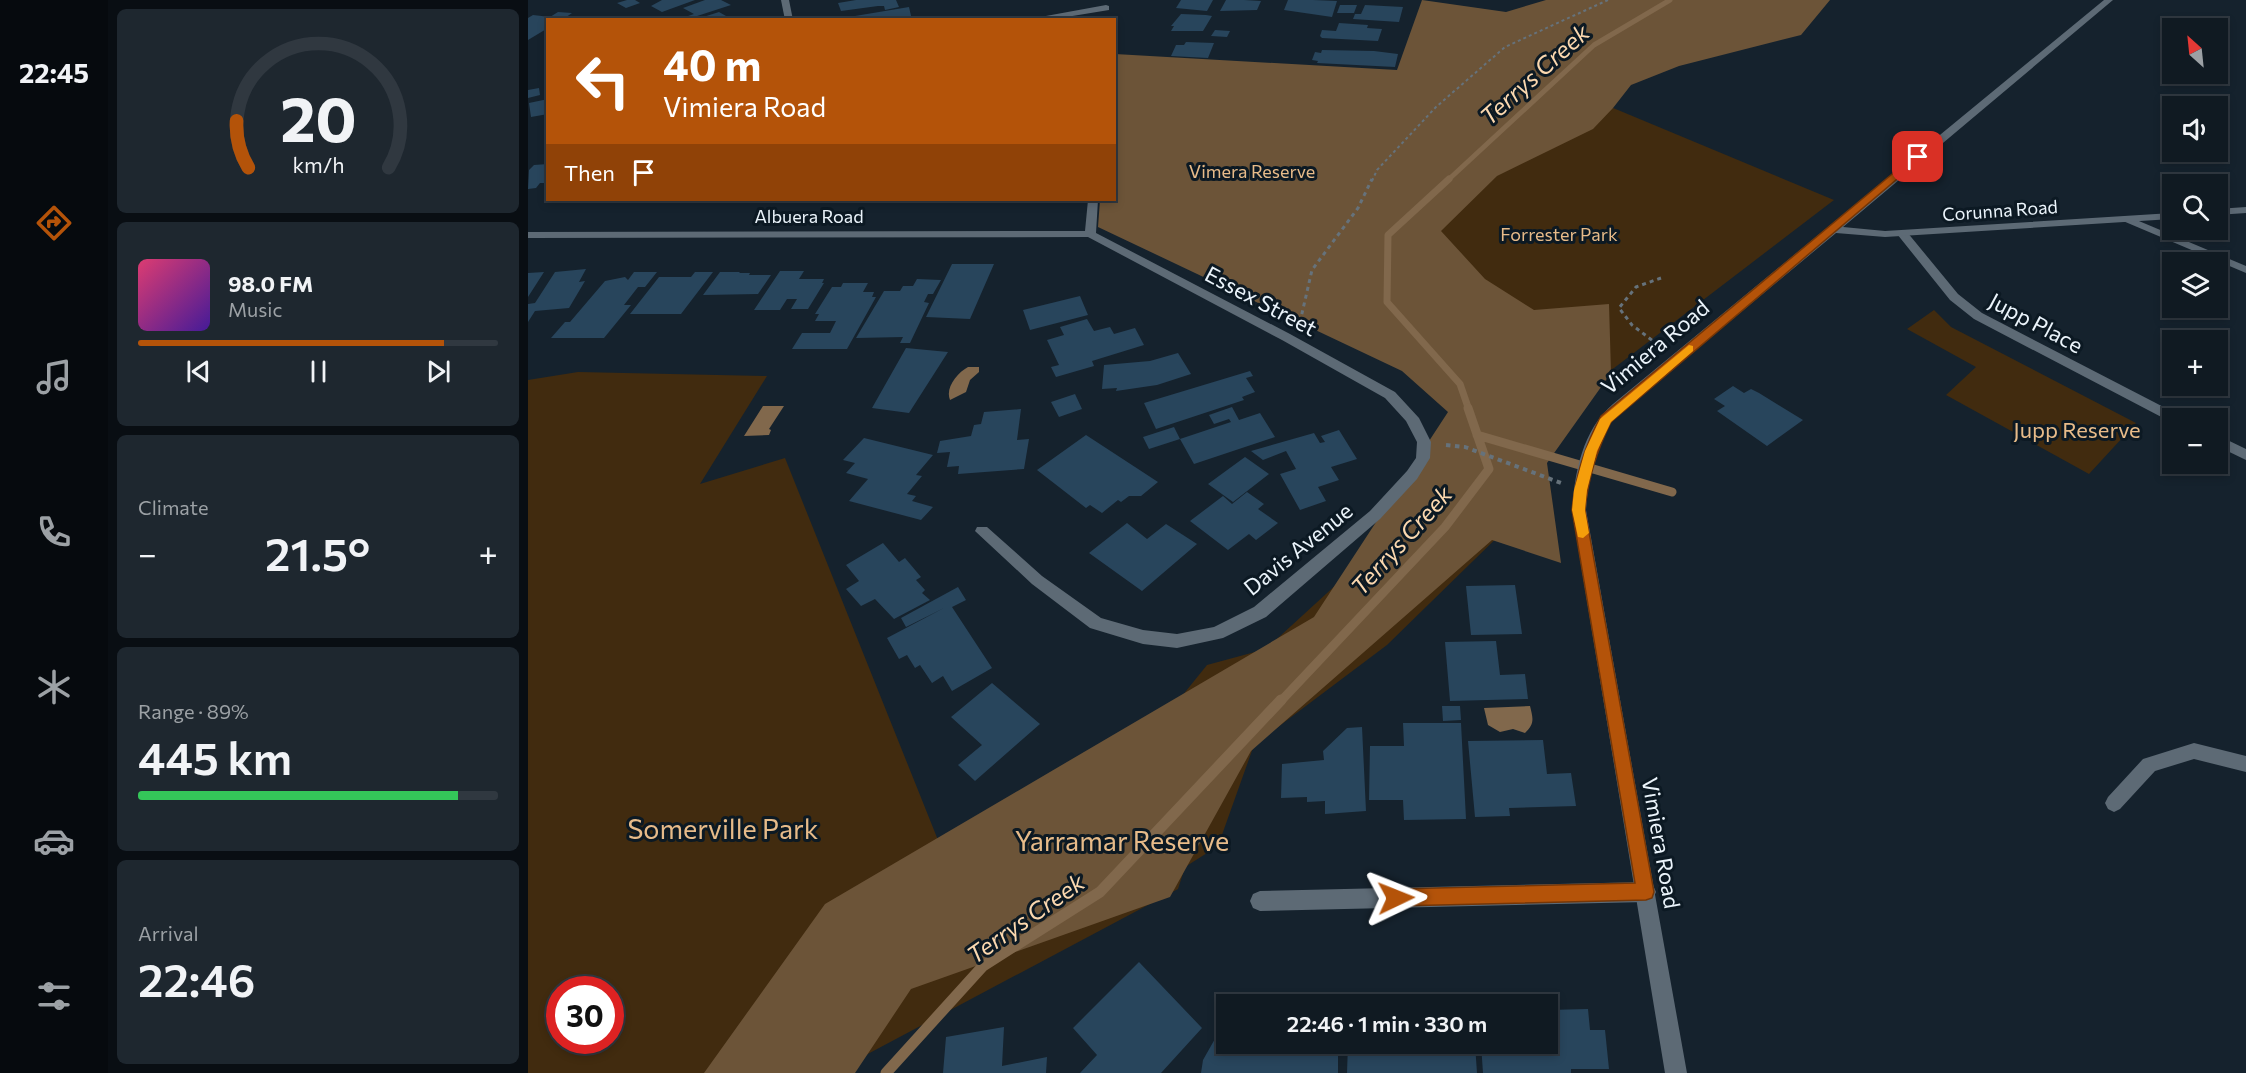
<!DOCTYPE html>
<html lang="en">
<head>
<meta charset="utf-8">
<style>
  body { margin:0; font-family:Commissioner,sans-serif; background:#1e272f; color:#f1f3f6; height:100vh; display:flex; flex-direction:column; font-size:22px; white-space:nowrap }
  * { box-sizing:border-box; margin:0 }
  p { font-size:20px; color:#9ca1a5 }
  .icon { flex:none; width:33px; height:33px; fill:none; stroke:currentColor; stroke-width:2; stroke-linecap:round; stroke-linejoin:round }
  .map { position:relative; flex:1; overflow:hidden }
  .drawer { display:flex; flex-direction:column; gap:9px; padding:9px; background:#090e13; width:420px }
  .drawer>* { flex:none }
  .top-card { position:absolute; left:18px; top:18px; width:570px; height:183px; border-radius:0px; box-shadow:0 3px 9px #0003,0 0 0 2px #303840; background:#b45309; color:#fff; overflow:hidden }
  .needle { width:39px; rotate:333deg }
  .tools { position:absolute; left:1634px; top:18px; display:grid; gap:12px }
  .tools a { display:grid; place-items:center; width:66px; height:66px; border-radius:0px; background:#101a22; box-shadow:0 3px 9px #0003,0 0 0 2px #303840; font-size:30px }
  .speed { position:absolute; left:18px; top:976px; display:flex; gap:12px; font-size:30px; font-weight:700; text-align:center }
  .speed>* { display:grid; place-content:center; width:78px; height:78px; border-radius:50%; background:#101a22; box-shadow:0 3px 9px #0003,0 0 0 2px #303840; line-height:1 }
  .speed .limit { border:9px solid #d22; background:#fff; color:#111 }
  .pin { position:absolute; display:grid; place-items:center; width:51px; height:51px; color:#fff; margin:-26px; border-radius:12px; box-shadow:0 3px 9px #0006 }
  .me { position:absolute; width:66px; margin:-33px; rotate:88deg; stroke-linejoin:round; filter:drop-shadow(0 0 4px #0008) }
  .turn { display:flex; align-items:center; gap:21px; height:126px; padding:0 18px; font-size:27px }
  .turn .icon { width:78px; height:78px; stroke-width:2.5 }
  .turn b { display:block; font-size:42px; line-height:51px }
  .then { display:flex; align-items:center; height:57px; padding:0 18px; background:#0003; gap:12px; font-size:22px }
  .big { font-size:45px; font-weight:600; line-height:1.1 }
  .drawer .widget { flex:1; display:flex; flex-direction:column; justify-content:center; gap:9px; min-width:0; padding:0 21px; border-radius:9px; background:#1e272f }
  .drawer .dial { align-items:center; gap:0 }
  .dial svg { height:156px; overflow:visible; fill:none; stroke:#303840; stroke-width:7; stroke-linecap:round; text-anchor:middle }
  .dial text { fill:#f1f3f6; stroke:none }
  .song { display:flex; align-items:center; gap:18px }
  .cover { width:72px; height:72px; border-radius:9px; background:linear-gradient(135deg,hsl(340 70% 55%),hsl(260 70% 35%)) }
  .played { height:6px; border-radius:3px; background:linear-gradient(90deg,#b45309 85%,#303840 85%) }
  .keys { display:flex; justify-content:space-around; direction:ltr }
  .heat { display:flex; justify-content:space-between; align-items:center; font-size:33px; direction:ltr }
  .charge { height:9px; border-radius:4px; background:linear-gradient(90deg,#34c759 89%,#303840 0) }
  .trip { position:absolute; left:688px; top:994px; width:342px; height:60px; border-radius:0px; background:#101a22; box-shadow:0 3px 9px #0003,0 0 0 2px #303840; font-weight:600; line-height:60px; text-align:center }
  main { display:flex; flex:1; min-height:0 }
  .dock { display:flex; flex-direction:column; width:108px; justify-content:space-around; align-items:center; background:#060a0e; color:#9ca1a5 }
  .dock .icon { width:42px; height:42px }
  .dock .selected { color:#b45309 }
  .dock b { font-size:27px; color:#f1f3f6 }
  .map>svg:first-child { display:block }
</style>
</head>
<body>
<main>
<nav class="dock">
<b>22:45</b>
<svg class="icon selected" aria-label="directions" viewBox="0 0 24 24"><path d="M12 3l9 9-9 9-9-9zM9 14v-3h6M13 9l2 2-2 2"/></svg>
<svg class="icon" aria-label="music" viewBox="0 0 24 24"><path d="M9 18V5l10-2v13"/><circle cx="6" cy="18" r="3"/><circle cx="16" cy="16" r="3"/></svg>
<svg class="icon" aria-label="phone" viewBox="0 0 24 24"><path d="M5 4h4l2 5-3 2q2 4 5 5l2-3 5 2v4C11 20 4 13 5 4z"/></svg>
<svg class="icon" aria-label="climate" viewBox="0 0 24 24"><path d="M12 3v18M4 7l16 10M4 17L20 7"/></svg>
<svg class="icon" aria-label="car" viewBox="0 0 24 24"><path d="M5 17H2v-5l4-1 3-4h7l3 4 3 1v5h-3M9 17h6M6 11h13"/><circle cx="7" cy="17" r="2"/><circle cx="17" cy="17" r="2"/></svg>
<svg class="icon" aria-label="filters" viewBox="0 0 24 24"><path d="M4 7h16M4 17h16"/><circle cx="9" cy="7" r="2"/><circle cx="15" cy="17" r="2"/></svg>
</nav>
<section class="drawer">
<div class="widget dial"><svg viewBox="0 0 100 80">
<path d="M14 69A42 42 0 1 1 86 69"/>
<path d="M14 69A42 42 0 0 1 8 45" stroke="#b45309"/>
<text x="50" y="56" font-size="32" font-weight="700">20</text>
<text x="50" y="72" font-size="11">km/h</text>
</svg></div>
<div class="widget">
<div class="song"><i class="cover"></i><div><b>98.0 FM</b><p>Music</p></div></div>
<div class="played"></div>
<div class="keys"><svg class="icon" aria-label="previous" viewBox="0 0 24 24"><path d="M18 5L8 12l10 7zM5 5v14"/></svg><svg class="icon" aria-label="pause" viewBox="0 0 24 24"><path d="M8 5v14M16 5v14"/></svg><svg class="icon" aria-label="next" viewBox="0 0 24 24"><path d="M6 5l10 7-10 7zM19 5v14"/></svg></div>
</div>
<div class="widget"><p>Climate</p>
<div class="heat"><a>−</a><b class="big">21.5°</b><a>+</a></div>
</div>
<div class="widget"><p>Range · 89%</p><b class="big">445 km</b><div class="charge"></div></div>
<div class="widget"><p>Arrival</p><b class="big">22:46</b></div>
</section>
<div class="map">
<svg width="1718" height="1073" viewBox="0 0 1718 1073">
  <rect width="100%" height="100%" fill="#15222d"/>
  <path fill="#412b0f" fill-rule="evenodd" d="M1006,75l300,125 -250,191 -140,-80 -16,-173z
    M1406,310l17,17 185,96 -47,51 -143,-79 30,-28 -69,-38z
    M50,372l189,4 -67,108 85,-26 169,422 190,-137 63,-78 59,-16 167,-153 83,23 -129,126 -133,100 -36,101 -33,21 -7,22 -346,184h-304v-693zM32,990h50v51h-50z"/>
  <path fill="#6c5438" d="M894,0l84,12 40,-12h284l-29,35 -122,31 -48,19 -18,23 -20,21 -96,47 -56,55 44,48 49,31 75,-6 2,69 -64,90 14,100 -69,-23 -241,211 -81,146 -259,92 -56,84h-151l121,-169 489,-287 134,-205 -46,-41 -304,-144 2,-27h14l1,-146 282,16z"/>
  <path fill="#81684c" d="M440,367h11v5l-9,8 -4,12 -16,8c-5,-12 7,-27 18,-33z
    M235,406h21l-15,23 2,1 -2,5 -25,1z
    M1002,706c3,12 5,18 -5,27l-12,-4 -13,3 -12,-7 -4,-17z"/>
  <g fill="none" stroke-linecap="round" stroke-linejoin="round">
    <path stroke="#81684c" stroke-width="5" d="M919,181l147,-136 76,-45"/>
    <path stroke="#81684c" stroke-width="7" d="M921,179l-61,56 -1,67 73,82 9,26"/>
    <path stroke="#81684c" stroke-width="9" d="M949,435l195,57
      M752,702l165,-175 44,-58 -21,-61"/>
    <path stroke="#81684c" stroke-width="11" d="M358,1073l97,-107 117,-74 181,-192"/>
  </g>
  <path fill="#28455c" d="M99,0h8l5,3 -14,5 -9,-5z
    M134,0h33l-33,12 -11,-6z
    M177,0h16l10,5 -40,13 -3,-2 6,-2 -11,-6z
    M328,0h40l3,7 -14,3 -1,-4h-6l-37,5 -3,-8z
    M653,0h32l-6,11 -31,-3z
    M698,0h18l17,1 -4,9 -37,1z
    M760,0h25l24,1 -5,16 -48,-7z
    M812,5h17l-3,8h-17z
    M837,5l38,2 -4,15 -46,-3 2,-5h6z
    M381,7l3,13h-69v-2z
    M30,12l14,1 -10,7h-14v8l-20,12v-22l5,-3 17,2z
    M191,12l14,8h-36v-1z
    M653,14l25,1 6,1 -9,15h-32l3,-5h-3z
    M811,23l29,2 -1,3 15,1 -4,12 -56,-3 -2,-2 2,-6 14,1z
    M687,30l15,1 -3,6 -16,-1z
    M658,42l28,1 -6,15 -37,-2 5,-11h8z
    M794,50l52,1 24,3 -3,13 -78,-4 1,-2 -6,-1 3,-8 6,1z
    M11,88l1,7 -12,3v-8z
    M20,99v15l-17,3 -2,-14z
    M20,164v19h-8l-4,5 -8,1 1,-19 5,-5z
    M424,264h42l-24,55 -44,-2z
    M58,269l-7,13 6,-1 -16,27 -34,3 -7,11v-18l7,-1 20,-31z
    M252,271h24l-5,8h25l-2,4h2l-16,26h-17l6,-10h-10l-7,11h-26z
    M16,272l-16,25v-24z
    M106,272h23l-12,15h-7l-14,18h7l-27,33h-53l14,-16h5l35,-41 20,-4 3,3z
    M167,272h18l-32,42h-51l29,-37h32z
    M192,272h20l-1,1h11l-1,2h22l-13,19 -55,1z
    M389,279l24,1 -8,14h-5l-4,8 5,1 -19,40h-10l3,-6 -47,1 28,-47h16l3,-5h10z
    M315,283h25l-5,9h11l-2,5h4l-29,52h-55l10,-16h28l6,-12h-21l4,-7h-4l17,-27h9z
    M552,296l8,19 -58,15 -7,-20z
    M559,319l7,12 16,-4 4,7 21,-6 9,17 -52,16 2,5 -38,11 -5,-10 8,-2 -12,-25 17,-5 -4,-8z
    M378,348l42,4 -39,61 -37,-5z
    M650,353l13,21 -34,11 -41,6 1,-3 -15,1 2,-24 46,-4z
    M722,371l3,5 -7,2 9,14 -13,5 2,3 -88,29 -12,-26z
    M1205,386l11,7 7,-4 8,4 44,27 -36,26 -50,-35 8,-5 -11,-7z
    M547,394l7,15 -23,8 -8,-15z
    M704,407l7,13 21,-7 15,24 -81,27 -14,-25 51,-17 -2,-3 -15,5 -5,-9z
    M493,409l-4,31 12,-1 -5,30 -66,5 1,-8 -12,1 3,-15 -13,1 3,-12 31,-5 3,-11 7,-1 3,-12z
    M646,427l6,12 -31,10 -6,-12z
    M811,430l18,29 -26,8 8,13 -21,7 8,14 -26,9 -20,-36 16,-5 -10,-18 -23,9 -12,-9 63,-18 6,10 5,-1 -4,-6z
    M558,435l72,47 -17,14h-12l-8,6 -3,-2 -16,13 -12,-8 -4,3 -49,-38z
    M336,438l69,17 -17,20 6,1 -15,18 9,2 -4,5 21,6 -12,13 -72,-19 19,-22 -22,-6 9,-10 -12,-3z
    M717,457l24,17 -36,28 -25,-18z
    M719,492l17,12 -6,5 20,14 -22,17 -7,-6 -21,16 -38,-29 33,-25 9,8z
    M599,523l20,16 19,-15 31,20 -55,47 -53,-38z
    M355,543l16,19 6,-4 16,19 -5,3 9,10 -3,3 8,7 -36,19 -19,-20 -14,7 -15,-17 13,-8 -13,-16z
    M987,585l7,49 -51,1 -5,-49z
    M430,587l8,13 -14,7 40,61 -40,23 -9,-15 -11,7 -12,-18 -5,3 -8,-13 -8,4 -12,-21 57,-30 -38,19 -5,-9z
    M968,641l4,34 25,-1 3,25 -78,2 -5,-59z
    M464,683l48,41 -65,57 -17,-16 24,-20 -31,-28z
    M914,706h18l1,14 -18,1z
    M875,723h58l5,96 -62,1 -1,-20h-34l1,-54h34z
    M834,727l4,84 -41,3v-13l-18,1v-5l-26,1 1,-34 42,-4 -1,-9 24,-23z
    M1015,740l4,34 24,-1 5,33 -67,2 1,8 -35,1 -7,-76z
    M611,962l63,66 -41,45h-81l17,-18 -24,-27z
    M945,996v9h-80v-8z
    M950,1002h56v3h-56z
    M1060,1009l2,21h15l4,39h-38v4h-88l-2,-29h67v-34z
    M476,1027l-2,39 45,-9 -1,16h-103l3,-36z
    M699,1036v8h111v29h-137l2,-13 13,-23z
    M820,1044h127l2,29h-130z"/>
  <g fill="none" stroke-linecap="round" stroke-linejoin="round">
    <path stroke="#66727b" stroke-width="2" stroke-dasharray="3 3" stroke-linecap="butt" d="M844,181l5,-11 59,-63 69,-60 103,-47"/>
    <path stroke="#66727b" stroke-width="3" stroke-dasharray="4 4" stroke-linecap="butt" d="M1133,278l-25,9 -17,21 13,17 29,22
      M772,322l12,-52 46,-62 14,-29"/>
    <path stroke="#66727b" stroke-width="4" stroke-dasharray="4.5 4.5" stroke-linecap="butt" d="M918,445l19,2 96,36"/>
    <path fill="#5d6a75" fill-rule="evenodd" d="M253,0h8l4,20h-8z
      M578,5l3,1v4l-61,10h-24z
      M560,200h10l-2,33 194,101 105,58 24,26 12,24 -1,16 -13,21 -37,40 -114,98 -43,21 -46,10 -34,-4 -53,-16 -58,-44 -57,-53 2,-4h10l55,49 59,42 42,12 34,4 37,-7 40,-20 116,-96 37,-40 9,-13 1,-16 -11,-21 -21,-23 -103,-58 -194,-103 -560,1v-6l557,-1z
      M1599,216l119,50v7l-123,-52 -2,-2z
      M1375,231l4,1 51,62 24,19 197,102 1,3h-8v4l-3,-1 -195,-102 -24,-19 -53,-66z
      M1689,435l29,14v11l-29,-14z
      M1666,743l52,13v16l-52,-13 -39,12 -35,38 -6,3 -6,-3 -3,-6 3,-6 35,-38z
      M1118,882l7,3 3,7 -3,7 -7,3 -386,9 -7,-3 -3,-7 3,-7 7,-3z"/>
    <path fill="#5d6a75" fill-rule="evenodd" d="M1576,0h9l-270,227 42,4 287,-18v6l-287,18 -49,-4 -214,178c-28,25 -33,63 -36,99l101,563h-22l-93,-563c3,-38 10,-79 41,-106z
      M1718,207v6l-29,2v-6z"/>
  </g>
  <path fill="#b45309" stroke="#753606" stroke-width="1.5" d="M1387,155l8,2 -312,265c-14,28 -23,56 -26,88l69,382 -2,6 -6,2 -250,6 -6,-2 -3,-6 3,-7 6,-2 239,-6 -63,-373c3,-33 13,-65 29,-94z"/>
  <path fill="#f59e0b" d="M1161,345l4,1v5l-82,71 -14,29 -10,39 -2,20 4,23 -6,5 -5,-1 -6,-27 2,-20 11,-39 15,-32z"/>
  <g text-anchor="middle" stroke-width="6" stroke-linejoin="round" paint-order="stroke">
    <g font-size="18" fill="#e7bb89" stroke="#0c1923">
      <text x="724" y="178">Vimera Reserve</text>
      <text x="1031" y="241">Forrester Park</text>
    </g>
    <g font-size="18" fill="#ebf4fb" stroke="#0c1923">
      <text transform="translate(1472 211) rotate(-4)" y="6">Corunna Road</text>
      <text x="281" y="223">Albuera Road</text>
    </g>
    <g font-size="22" fill="#ebf4fb" stroke="#0c1923">
      <text transform="translate(733 301) rotate(28)" y="8">Essex Street</text>
      <text transform="translate(1508 323) rotate(28)" y="8">Jupp Place</text>
      <text transform="translate(1127 347) rotate(-40)" y="8">Vimiera Road</text>
      <text transform="translate(770 549) rotate(-39)" y="8">Davis Avenue</text>
      <text transform="translate(1133 843) rotate(80)" y="8">Vimiera Road</text>
    </g>
    <g font-size="22" fill="#e7bb89" stroke="#0c1923">
      <text x="1549" y="438">Jupp Reserve</text>
    </g>
    <g font-size="24" font-style="italic" fill="#fbd8af" stroke="#0c1923">
      <text transform="translate(1007 75) rotate(-42)" y="8">Terrys Creek</text>
      <text transform="translate(874 541) rotate(-48)" y="8">Terrys Creek</text>
      <text transform="translate(498 919) rotate(-35)" y="8">Terrys Creek</text>
    </g>
    <g font-size="27" fill="#e7bb89" stroke="#0c1923">
      <text x="195" y="839">Somerville Park</text>
      <text x="594" y="851">Yarramar Reserve</text>
    </g>
  </g>
</svg>
<div class="tools">
<a><svg class="needle" viewBox="-14 -14 28 28"><path d="M0-13l5 13h-10z" fill="#e53935"/><path d="M0 13l5-13h-10z" fill="#9ca1a5"/></svg></a>
<a><svg class="icon" aria-label="sound" viewBox="0 0 24 24"><path d="M4 9h4l5-4v14l-5-4H4zM17 9q2 3 0 6"/></svg></a>
<a><svg class="icon" aria-label="search" viewBox="0 0 24 24"><circle cx="10" cy="10" r="6"/><path d="M15 15l6 6"/></svg></a>
<a><svg class="icon" aria-label="layers" viewBox="0 0 24 24"><path d="M12 4l9 5-9 5-9-5zM3 14l9 5 9-5"/></svg></a>
<a>+</a>
<a>−</a>
</div>
<div class="speed"><div class="limit">30</div></div>
<div class="pin" style="left:1390px;top:157px;background:#d93025"><svg class="icon" aria-label="arrive" viewBox="0 0 24 24"><path d="M6 21V4h12l-3 4 3 4H6"/></svg></div>
<svg class="me" style="left:868px;top:898px" viewBox="-20 -20 40 40"><path d="M0-17L14 15 0 8-14 15z" fill="#b45309" stroke="#fff" stroke-width="4"/></svg>
<div class="trip">22:46 · 1 min · 330 m</div>
<div class="top-card">
<div class="turn"><svg class="icon" aria-label="left" viewBox="0 0 24 24"><path d="M17 20v-9H6M10 6l-5 5 5 5"/></svg><div><b>40 m</b>Vimiera Road</div></div>
<div class="then">Then<svg class="icon" aria-label="arrive" viewBox="0 0 24 24"><path d="M6 21V4h12l-3 4 3 4H6"/></svg></div>
</div>
</div>
</main>
</body>
</html>
